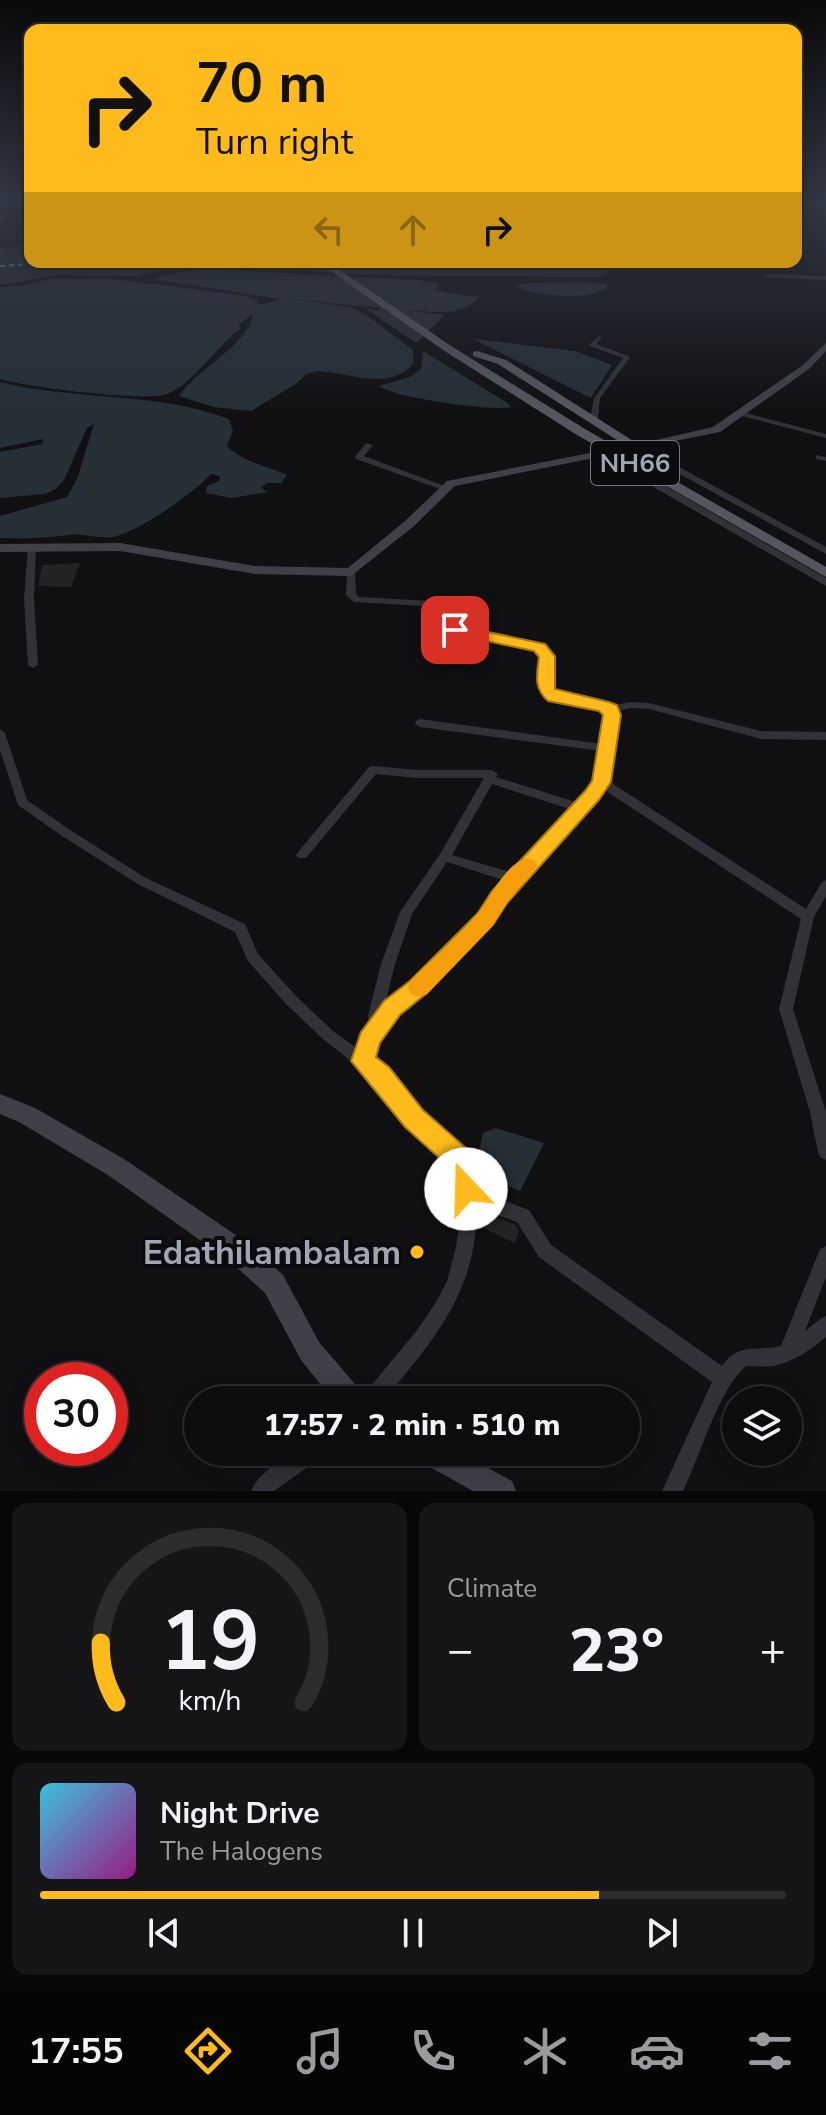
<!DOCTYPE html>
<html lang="en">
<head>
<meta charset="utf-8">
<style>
  body { margin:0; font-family:"Nunito Sans",sans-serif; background:#151517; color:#f1f3f6; height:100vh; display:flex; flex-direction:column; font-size:30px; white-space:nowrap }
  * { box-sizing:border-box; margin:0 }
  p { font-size:26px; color:#9a9b9e }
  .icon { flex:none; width:44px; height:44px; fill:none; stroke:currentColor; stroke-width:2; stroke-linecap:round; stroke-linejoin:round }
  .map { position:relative; height:1491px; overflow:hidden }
  .details { display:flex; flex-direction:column; gap:12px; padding:12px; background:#070708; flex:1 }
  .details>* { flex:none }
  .hud { position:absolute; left:24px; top:24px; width:778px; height:244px; border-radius:16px; box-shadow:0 4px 20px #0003,0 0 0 2px #2c2c2e; background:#ffba1b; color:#111; overflow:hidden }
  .fabs { position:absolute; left:722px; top:1386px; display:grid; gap:16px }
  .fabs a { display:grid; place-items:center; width:80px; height:80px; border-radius:50%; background:#0c0c0e; box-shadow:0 4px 20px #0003,0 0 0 2px #2c2c2e; font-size:40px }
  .speed { position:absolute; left:24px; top:1362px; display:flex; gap:16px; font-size:40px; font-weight:700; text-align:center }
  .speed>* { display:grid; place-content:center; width:104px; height:104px; border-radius:50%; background:#0c0c0e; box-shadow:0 4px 20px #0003,0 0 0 2px #2c2c2e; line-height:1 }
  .speed .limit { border:12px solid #d22; background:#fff; color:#111 }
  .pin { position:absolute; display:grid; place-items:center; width:68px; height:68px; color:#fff; margin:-34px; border-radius:16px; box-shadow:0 4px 12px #0006 }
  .me { position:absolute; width:88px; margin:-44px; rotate:339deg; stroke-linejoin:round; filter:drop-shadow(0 0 6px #0008) }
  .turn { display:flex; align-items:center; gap:28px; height:168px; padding:0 40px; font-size:36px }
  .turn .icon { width:104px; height:104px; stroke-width:2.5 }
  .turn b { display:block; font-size:56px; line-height:68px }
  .lanes { display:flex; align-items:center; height:76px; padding:0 40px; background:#0003; justify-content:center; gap:40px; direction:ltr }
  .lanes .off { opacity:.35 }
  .big { font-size:60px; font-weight:800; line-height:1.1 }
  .details .widget { flex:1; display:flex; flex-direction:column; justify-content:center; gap:12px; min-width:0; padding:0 28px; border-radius:16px; background:#151517 }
  .details .dial { align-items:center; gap:0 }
  .dial svg { height:208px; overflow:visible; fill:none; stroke:#2c2c2e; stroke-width:7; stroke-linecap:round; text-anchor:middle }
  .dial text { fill:#f1f3f6; stroke:none }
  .song { display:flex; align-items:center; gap:24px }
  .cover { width:96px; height:96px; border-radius:12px; background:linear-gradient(135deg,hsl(190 70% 55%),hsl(310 70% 35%)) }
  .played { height:8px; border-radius:4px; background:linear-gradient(90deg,#ffba1b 75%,#2c2c2e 75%) }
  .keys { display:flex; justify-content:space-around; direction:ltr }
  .heat { display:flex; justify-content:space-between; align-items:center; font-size:44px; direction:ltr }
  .details .tiles { flex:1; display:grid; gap:12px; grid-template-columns:1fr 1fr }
  .widget:last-child { grid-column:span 2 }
  .trip { position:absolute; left:184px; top:1386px; width:456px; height:80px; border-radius:40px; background:#0c0c0e; box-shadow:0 4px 20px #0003,0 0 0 2px #2c2c2e; font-weight:800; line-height:80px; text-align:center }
  .tabs { display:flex; height:128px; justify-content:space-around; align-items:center; background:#050506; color:#9a9b9e }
  .tabs .icon { width:56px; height:56px }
  .tabs .current { color:#ffba1b }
  .tabs b { font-size:36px; color:#f1f3f6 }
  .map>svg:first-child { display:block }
</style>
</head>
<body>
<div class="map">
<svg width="826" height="1491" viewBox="0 0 826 1491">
  <rect width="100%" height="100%" fill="#101012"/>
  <path fill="#262e36" d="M30,245v17h596l-26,15 -239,-2 -141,-10 -34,1 -50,10 -78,-1 -58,10v-37z
    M211,269l207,11 20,3 -2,7 5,2 38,5c-19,23 -51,13 -78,13l44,5 -29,28 -51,-35 14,3 1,-3 -90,-9 61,8 17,9 45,34v14c-25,28 -65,8 -96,7l-11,3 -9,9 -46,28 -37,-4 -35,-11c16,-26 70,-51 74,-82l-15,11 3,3c-22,16 -49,57 -74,66 -24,8 -141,-7 -167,-15v-92l23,-1 27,-7h63l127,16 15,4 5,6 20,-6 -127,-20 25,-7z
    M583,282l23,2v4c-16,13 -74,8 -92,-2l15,-3z
    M473,339l102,12 37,14 -21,33z
    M423,351l83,51 5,5c-17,5 -120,-10 -132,-21l31,-9 11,-8z
    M0,382c76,19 155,9 229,37l4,12 -6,15c16,16 40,20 60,29l-6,8h-14l-6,5 7,4 -36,6 -26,-5 1,-7 12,-5 1,-5 -9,-2c-17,19 -74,59 -99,63 -13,2 -29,-4 -44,-2 -23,3 -44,4 -68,3v-22l67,-19 10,-18 17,-55 -7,4 -23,52 -8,9 -11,5 -45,4v-46l42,-8 1,-5 -43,9z
    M496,1128l48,15 -24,48 -46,-19 9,-39z"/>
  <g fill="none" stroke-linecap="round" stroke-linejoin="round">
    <path stroke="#7393b3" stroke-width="2" stroke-dasharray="5 4" stroke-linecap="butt" d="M0,266l59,-4"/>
  </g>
  <path fill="#232326" d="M80,563l-9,24 -33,-1 4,-21z
    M488,1215l27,9 4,7 -4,12 -32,-15z"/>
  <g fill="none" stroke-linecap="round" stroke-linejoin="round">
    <path fill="#313137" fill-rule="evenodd" d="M0,217l30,2v2l-30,-2z
      M766,274l60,2v4l-62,-3z
      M599,336l3,2 -6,6 34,13 -30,41 -2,21 -4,2 -4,-2 4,-21 29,-40 -33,-12v-2z
      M738,411l88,23v4l-88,-23z
      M366,443l7,2 -9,11 86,32 -7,2 -87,-31 -1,-2z
      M816,455l10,2v4l-10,-2z
      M32,544l4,3 -2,52 4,66 -5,3 -5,-3 -4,-66 4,-52z
      M351,569l4,3 1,22 3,3 88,5 8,10 -4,12 7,4 84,17 10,11 -1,27 6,11 54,12 19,-4 19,1 112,28 65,1v8l-65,-1 -112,-30 -19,-1 -13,3 -10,69 199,129 16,-27 4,-2v16l-12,21 -21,92 33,103v48l-6,-3 -2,-5 -8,-40 -31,-103 22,-90 -198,-130 -7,10 -92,102 -13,22 -67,68 -27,21 -21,30 -5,17 14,11 34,44 44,38 10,33 4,6 52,19 22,35 171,121c17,-25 35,-14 59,-20l39,-97 6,-3v31l-21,54 15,-12 6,-3v21c-15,13 -33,25 -53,29 -9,1 -18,0 -27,0 -28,24 -46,91 -63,125h-21l50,-109 -173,-125 -22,-35 -39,-14c-2,25 -5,50 -14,73 -17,46 -50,82 -80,119h-21l2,-7 53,-64 18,-27 11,-21 9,-34 7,-48 -5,-10 -8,-28 -41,-37 -34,-44 -52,-41 -37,-35 -38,-43 -13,-29 -97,-48 -76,-48 -44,-31 -18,-55v-21l5,4 22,67 43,30 76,48 99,46 13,30 38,42 37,35 26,19 3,-11 8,-12 -2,-11 13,-52 19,-52 40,-58 44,-76h-67l-41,-4 -70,84h-8l-2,-3 2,-3 71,-85 4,-1 44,4h75l6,4 -2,3 83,26 16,-21 6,-31 -181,-24 -4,-2 -1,-2 1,-2 4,-2 182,25 5,-29 -1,-4 -56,-12c-12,-13 -9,-26 -8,-43l-6,-7 -84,-17 -11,-7 4,-13 -4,-5 -87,-5 -8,-7 1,-23zM492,784l81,26 -60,63 -61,-18zM447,862l59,19 -12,12 -13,22 -67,68 -30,25 11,-44 17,-50z
      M295,1452h26l-3,7 -6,5 -38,27h-23c8,-19 28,-28 44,-39z"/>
    <path fill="#313137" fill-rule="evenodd" d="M635,443l191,104v7l-194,-106v-4z
      M598,451h6l222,127v8l-228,-131z"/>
    <path fill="#3f4047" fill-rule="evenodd" d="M826,343v8l-17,18 -89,63 -85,17 -5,-3 83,-19 90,-62z
      M605,450l4,1v4l-154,31 -42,41 -62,49 -96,-2 -135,-23 -120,1v-8l120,-1 135,23 93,2 57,-47 42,-40z
      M0,1094l35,14 89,51 125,85 34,31 36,67 41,48 4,10h-31l-32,-40 -36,-67 -34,-31 -123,-87 -89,-53 -19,-8z
      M417,1452h42l53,29 4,10h-43l-52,-29z"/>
    <path fill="#54565f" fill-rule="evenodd" d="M318,262h10l123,84 134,83 241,138v10l-249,-142 -134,-85z
      M477,351l29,9 135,86 -10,3 -133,-85 -25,-8v-4z"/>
  </g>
  <linearGradient id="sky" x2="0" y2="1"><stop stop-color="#09090a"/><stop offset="0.49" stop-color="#313744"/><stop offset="1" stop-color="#313744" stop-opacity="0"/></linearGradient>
  <rect width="826" height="412" fill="url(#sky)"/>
  <path fill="#ffba1b" stroke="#a67912" stroke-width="2" d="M455,625l90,19 10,12v33l54,13 8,3 4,10 -10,67 -12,18 -92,103 -14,22 -66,68 -27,22 -20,28 -4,14 13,10 34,43 43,38 14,41 -4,10 -10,3 -9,-3 -11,-35 -41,-37 -54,-66 10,-29 23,-31 27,-21 67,-67 14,-22 93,-100 7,-10 11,-66 -4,-4 -51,-10c-15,-13 -11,-27 -9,-44l-5,-6 -85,-18 -2,-3z"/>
  <path fill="#f59e0b" d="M527,858l7,2 3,6 -30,37 -14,22 -66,69 -8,3 -8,-3 -3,-7 3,-7c22,-22 47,-43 67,-67 14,-17 26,-48 49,-55z"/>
  <circle fill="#ffba1b" stroke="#0b0b0d" stroke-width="3" cx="417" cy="1252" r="8"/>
  <g text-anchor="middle" stroke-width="8" stroke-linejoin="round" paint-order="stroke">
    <rect fill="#0b0b0d" stroke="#737782" stroke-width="2" x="591" y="441" width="88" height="44" rx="6"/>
    <g font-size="26" font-weight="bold" fill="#a0a5b4">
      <text x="635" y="472">NH66</text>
    </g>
    <g font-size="34" font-weight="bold" fill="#a0a5b4" stroke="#0b0b0d" text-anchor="end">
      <text x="401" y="1264">Edathilambalam</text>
    </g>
  </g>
</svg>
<div class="fabs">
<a><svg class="icon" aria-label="layers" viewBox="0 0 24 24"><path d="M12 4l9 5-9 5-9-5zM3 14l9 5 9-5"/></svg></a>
</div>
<div class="speed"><div class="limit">30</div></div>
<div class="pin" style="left:455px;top:630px;background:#d93025"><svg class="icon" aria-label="arrive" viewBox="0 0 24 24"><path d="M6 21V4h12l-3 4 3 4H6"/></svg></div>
<svg class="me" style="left:466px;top:1189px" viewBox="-20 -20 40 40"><circle r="19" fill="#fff"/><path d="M0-13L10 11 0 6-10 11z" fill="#ffba1b"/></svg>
<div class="trip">17:57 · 2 min · 510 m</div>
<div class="hud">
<div class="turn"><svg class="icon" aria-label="right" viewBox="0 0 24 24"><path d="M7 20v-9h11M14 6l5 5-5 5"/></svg><div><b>70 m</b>Turn right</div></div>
<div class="lanes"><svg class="icon off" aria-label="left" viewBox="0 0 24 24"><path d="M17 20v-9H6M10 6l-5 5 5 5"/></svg><svg class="icon off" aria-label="ahead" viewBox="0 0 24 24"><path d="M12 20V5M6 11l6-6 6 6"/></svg><svg class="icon" aria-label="right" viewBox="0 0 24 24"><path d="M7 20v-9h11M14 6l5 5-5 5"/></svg></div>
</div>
</div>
<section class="details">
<div class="tiles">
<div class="widget dial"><svg viewBox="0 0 100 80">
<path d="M14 69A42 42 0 1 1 86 69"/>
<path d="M14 69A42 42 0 0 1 8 46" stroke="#ffba1b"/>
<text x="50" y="56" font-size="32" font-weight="700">19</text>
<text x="50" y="72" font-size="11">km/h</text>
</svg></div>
<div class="widget"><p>Climate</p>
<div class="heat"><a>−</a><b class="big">23°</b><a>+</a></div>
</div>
<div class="widget">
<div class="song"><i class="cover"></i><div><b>Night Drive</b><p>The Halogens</p></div></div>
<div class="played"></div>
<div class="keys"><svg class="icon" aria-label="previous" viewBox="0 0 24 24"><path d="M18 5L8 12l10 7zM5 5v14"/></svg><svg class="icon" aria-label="pause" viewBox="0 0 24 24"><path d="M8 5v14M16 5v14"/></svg><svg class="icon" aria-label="next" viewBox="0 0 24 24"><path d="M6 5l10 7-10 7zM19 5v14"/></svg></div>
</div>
</div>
</section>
<nav class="tabs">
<b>17:55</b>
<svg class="icon current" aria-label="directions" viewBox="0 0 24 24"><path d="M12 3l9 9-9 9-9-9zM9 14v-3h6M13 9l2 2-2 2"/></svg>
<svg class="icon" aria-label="music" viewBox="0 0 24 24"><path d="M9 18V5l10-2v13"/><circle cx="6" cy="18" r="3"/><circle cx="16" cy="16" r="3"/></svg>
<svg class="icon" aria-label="phone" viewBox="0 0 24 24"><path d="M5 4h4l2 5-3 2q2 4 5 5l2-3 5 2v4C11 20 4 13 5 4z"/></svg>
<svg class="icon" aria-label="climate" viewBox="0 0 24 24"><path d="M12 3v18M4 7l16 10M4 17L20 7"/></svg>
<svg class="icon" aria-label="car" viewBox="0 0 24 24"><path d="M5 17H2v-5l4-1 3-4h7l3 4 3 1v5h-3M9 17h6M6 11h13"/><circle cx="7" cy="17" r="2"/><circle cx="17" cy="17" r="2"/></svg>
<svg class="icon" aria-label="filters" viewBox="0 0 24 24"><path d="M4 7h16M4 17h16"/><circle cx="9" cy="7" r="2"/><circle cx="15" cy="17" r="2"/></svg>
</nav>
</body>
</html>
